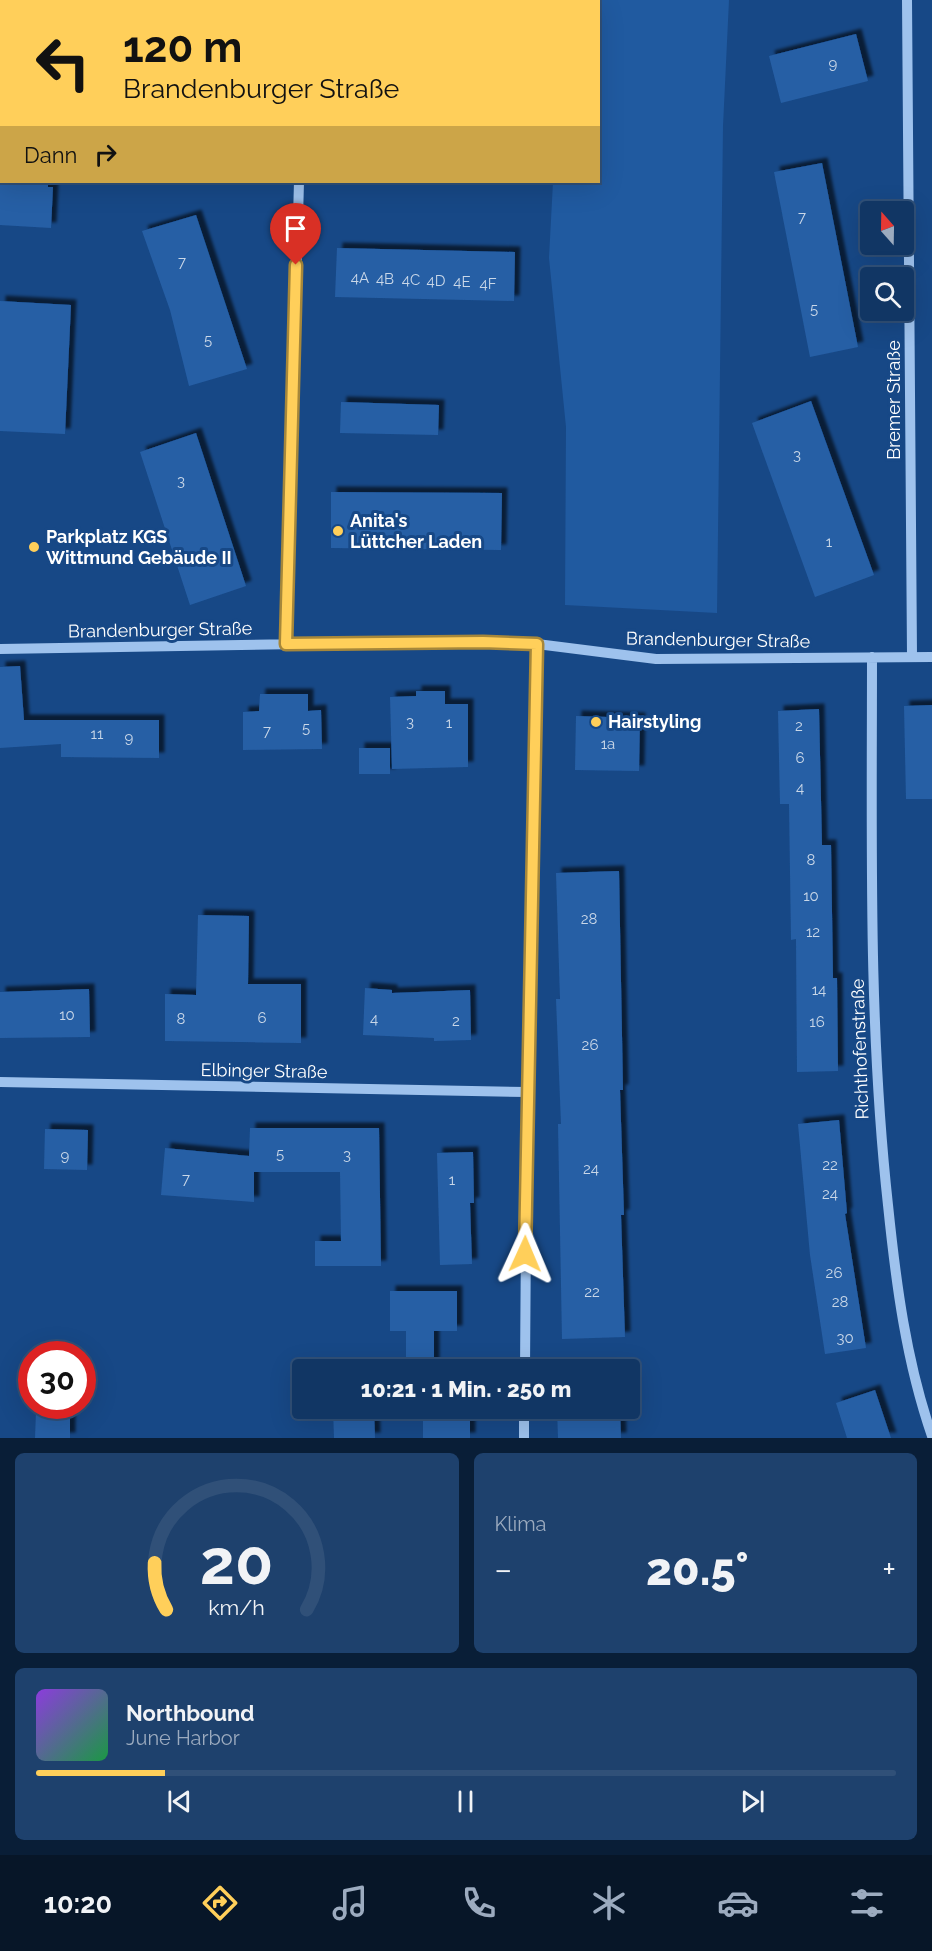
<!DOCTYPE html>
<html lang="de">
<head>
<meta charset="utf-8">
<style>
  body { margin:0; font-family:Raleway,sans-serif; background:#1e416d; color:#f1f3f6; height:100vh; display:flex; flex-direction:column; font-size:22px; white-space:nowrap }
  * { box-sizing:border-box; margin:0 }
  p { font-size:20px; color:#9cabbf }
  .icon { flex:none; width:33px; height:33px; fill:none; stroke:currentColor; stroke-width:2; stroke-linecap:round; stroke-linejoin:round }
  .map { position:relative; height:1438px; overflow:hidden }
  .panel { display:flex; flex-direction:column; gap:15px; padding:15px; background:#091e37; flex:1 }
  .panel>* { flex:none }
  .banner { position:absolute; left:0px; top:0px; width:600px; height:183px; box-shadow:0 6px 24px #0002,0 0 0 2px #305078; background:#ffcf5a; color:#111; overflow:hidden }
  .needle { width:39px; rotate:340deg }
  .buttons { position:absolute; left:860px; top:201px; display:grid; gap:12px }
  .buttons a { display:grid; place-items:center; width:54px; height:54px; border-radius:6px; background:#113664; box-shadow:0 6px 24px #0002,0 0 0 2px #305078; font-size:30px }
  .speed { position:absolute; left:18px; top:1341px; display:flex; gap:12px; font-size:30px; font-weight:700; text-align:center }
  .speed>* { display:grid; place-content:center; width:78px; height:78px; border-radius:50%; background:#113664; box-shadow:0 6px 24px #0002,0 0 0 2px #305078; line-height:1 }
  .speed .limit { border:9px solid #d22; background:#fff; color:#111 }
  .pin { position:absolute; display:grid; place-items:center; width:51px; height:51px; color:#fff; margin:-62px -26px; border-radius:50% 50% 50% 0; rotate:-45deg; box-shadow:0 0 6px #0007 }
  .pin .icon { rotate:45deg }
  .me { position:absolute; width:66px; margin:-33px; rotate:1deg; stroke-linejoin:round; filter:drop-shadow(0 0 4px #0008) }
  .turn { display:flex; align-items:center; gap:21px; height:126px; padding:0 24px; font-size:27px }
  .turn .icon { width:78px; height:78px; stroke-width:2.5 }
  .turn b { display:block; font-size:42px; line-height:51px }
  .then { display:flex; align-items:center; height:57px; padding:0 24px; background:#0003; gap:12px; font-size:22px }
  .big { font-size:45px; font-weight:800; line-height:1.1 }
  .panel .tile { flex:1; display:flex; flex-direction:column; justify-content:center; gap:9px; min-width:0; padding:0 21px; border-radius:9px; background:#1e416d }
  .panel .dial { align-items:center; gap:0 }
  .dial svg { height:156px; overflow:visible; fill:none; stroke:#305078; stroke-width:7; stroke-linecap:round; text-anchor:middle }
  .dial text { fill:#f1f3f6; stroke:none }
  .song { display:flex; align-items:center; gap:18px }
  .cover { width:72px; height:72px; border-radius:9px; background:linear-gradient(135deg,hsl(270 70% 55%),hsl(140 70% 35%)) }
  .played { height:6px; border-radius:3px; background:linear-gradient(90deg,#ffcf5a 15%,#305078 15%) }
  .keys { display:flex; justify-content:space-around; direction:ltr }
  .heat { display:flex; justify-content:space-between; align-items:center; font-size:33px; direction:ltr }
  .panel .tiles { flex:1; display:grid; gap:15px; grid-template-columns:1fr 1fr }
  .tile:last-child { grid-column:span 2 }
  .trip { position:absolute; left:292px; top:1359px; width:348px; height:60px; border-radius:6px; background:#113664; box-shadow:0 6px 24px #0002,0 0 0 2px #305078; font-weight:800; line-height:60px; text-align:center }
  .tabs { display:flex; height:96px; justify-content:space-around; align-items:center; background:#071628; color:#9cabbf }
  .tabs .icon { width:42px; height:42px }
  .tabs .active { color:#ffcf5a }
  .tabs b { font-size:27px; color:#f1f3f6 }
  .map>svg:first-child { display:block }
</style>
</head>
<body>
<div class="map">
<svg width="932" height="1438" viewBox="0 0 932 1438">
  <defs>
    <filter id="shadow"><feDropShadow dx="5.5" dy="-5.5" stdDeviation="1.5" flood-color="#0009"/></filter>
  </defs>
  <rect width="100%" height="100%" fill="#174886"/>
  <path fill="#205aa0" d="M560,0h169l-6,126 -6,487 -152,-8 1,-178 -17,-169 4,-76h45v-180z"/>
  <path fill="#265fa5" filter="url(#shadow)" d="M856,34l12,47 -87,22 -12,-47z
    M822,163l36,184 -48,10 -36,-185z
    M0,182h48v5h5l-2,41 -51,-3z
    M196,215l51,154 -58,17 -19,-76 -28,-79z
    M337,248l178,4 -1,49 -179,-4z
    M0,301l71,4 -6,129 -65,-3z
    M811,401l63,174 -59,22 -63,-174z
    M341,402l98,3 -1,30 -98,-2z
    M196,433l50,153 -56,19 -50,-153z
    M331,492l171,1 -1,57 -170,-2z
    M20,666l4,54h135v38l-98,-1v-13l-61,4v-81z
    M416,691h29v13h23v63l-76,2 -2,-72 26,-1z
    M260,694h48v17l13,-1 1,39 -79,1v-38l16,-1z
    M932,705v94h-26l-2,-93z
    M819,709l3,136h9l2,133h4l1,93 -41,1 -1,-133 -5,1 -2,-136h-9l-2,-93z
    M576,716l64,2 -1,53 -64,-1z
    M359,748h31v26h-31z
    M619,871l4,219h-3l4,125h-3l4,122 -63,2 -4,-215h3l-5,-125h4l-4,-126z
    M198,915l51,1 -1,68h53v59l-136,-2v-47l31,1z
    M365,988l27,2v3l78,-3 1,50 -37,1v-3l-71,-3z
    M89,989l1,48 -90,1v-46z
    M839,1120l8,93 -2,1 21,134 -41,6 -15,-99 -12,-131z
    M250,1128h129l2,138h-66v-25h26l-1,-69h-86v30l-93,-7 4,-47 84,8z
    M45,1129l43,1 -1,40 -43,-1z
    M473,1152l1,51h-4l2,61 -32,1 -3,-112z
    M390,1291h67v40h-23v39h-28v-39h-16z
    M875,1390l16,48h-44l-11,-35z
    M333,1408h41l1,30h-41z
    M423,1408h47v30h-47z
    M557,1408h63l1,30h-63z
    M36,1412l34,1v25h-35z"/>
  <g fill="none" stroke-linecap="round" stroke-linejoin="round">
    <path stroke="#9ec2ed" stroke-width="10" d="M907,0l5,656
      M310,2v-2
      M286,644l13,-462
      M0,649l483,-8 54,3 119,15 276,-2
      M872,657c0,182 -4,366 16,548 8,78 18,156 44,231
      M0,1082l527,10
      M525,1370l2,-278 10,-448
      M524,1438v-30"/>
  </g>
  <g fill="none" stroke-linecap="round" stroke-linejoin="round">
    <g stroke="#a6873a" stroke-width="15">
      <path id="route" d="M296,265l-10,379 197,-2 54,2 -12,610"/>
    </g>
    <use href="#route" stroke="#ffcf5a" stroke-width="10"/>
  </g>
  <g fill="#ffcf5a" stroke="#174886" stroke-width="2">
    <circle cx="338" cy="531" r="6"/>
    <circle cx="34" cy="547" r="6"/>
    <circle cx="596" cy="722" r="6"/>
  </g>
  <g text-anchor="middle" stroke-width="6" stroke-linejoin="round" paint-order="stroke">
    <g font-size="15" fill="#c9d7e8">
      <text x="833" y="69">9</text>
      <text x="802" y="222">7</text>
      <text x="182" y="267">7</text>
      <text x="360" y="283">4A</text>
      <text x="385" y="284">4B</text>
      <text x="411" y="285">4C</text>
      <text x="436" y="286">4D</text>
      <text x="462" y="287">4E</text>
      <text x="488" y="289">4F</text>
      <text x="814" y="314">5</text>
      <text x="208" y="345">5</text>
      <text x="797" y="460">3</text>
      <text x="181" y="486">3</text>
      <text x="829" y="547">1</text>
      <text x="410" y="727">3</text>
      <text x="449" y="728">1</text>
      <text x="799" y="731">2</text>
      <text x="306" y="733">5</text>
      <text x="267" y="736">7</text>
      <text x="97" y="739">11</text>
      <text x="129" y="743">9</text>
      <text x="608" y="749">1a</text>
      <text x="800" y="763">6</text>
      <text x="800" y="793">4</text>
      <text x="811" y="865">8</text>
      <text x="811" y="901">10</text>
      <text x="589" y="924">28</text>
      <text x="813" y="937">12</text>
      <text x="819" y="995">14</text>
      <text x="67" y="1020">10</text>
      <text x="262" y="1023">6</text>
      <text x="181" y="1024">8</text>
      <text x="374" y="1024">4</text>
      <text x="456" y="1026">2</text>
      <text x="817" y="1027">16</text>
      <text x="590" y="1050">26</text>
      <text x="280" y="1159">5</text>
      <text x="347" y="1160">3</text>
      <text x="65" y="1161">9</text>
      <text x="830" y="1170">22</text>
      <text x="591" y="1174">24</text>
      <text x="186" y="1184">7</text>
      <text x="452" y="1185">1</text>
      <text x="830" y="1199">24</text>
      <text x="834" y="1278">26</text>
      <text x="592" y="1297">22</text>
      <text x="840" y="1307">28</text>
      <text x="845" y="1343">30</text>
    </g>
    <g font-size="18" fill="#fff" stroke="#174886">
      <text transform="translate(894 400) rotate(-90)" y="6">Bremer Straße</text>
      <text transform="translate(160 630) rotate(-1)" y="6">Brandenburger Straße</text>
      <text transform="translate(718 640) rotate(1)" y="6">Brandenburger Straße</text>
      <text transform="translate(860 1049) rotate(-92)" y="6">Richthofenstraße</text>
      <text transform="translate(264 1071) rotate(1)" y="6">Elbinger Straße</text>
    </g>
    <g font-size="18" font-weight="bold" fill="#fff" stroke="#174886" text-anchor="start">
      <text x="350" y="527">Anita's<tspan x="350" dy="21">Lüttcher Laden</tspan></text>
      <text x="46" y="543">Parkplatz KGS<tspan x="46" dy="21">Wittmund Gebäude II</tspan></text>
      <text x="608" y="728">Hairstyling</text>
    </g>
  </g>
</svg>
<div class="buttons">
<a><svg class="needle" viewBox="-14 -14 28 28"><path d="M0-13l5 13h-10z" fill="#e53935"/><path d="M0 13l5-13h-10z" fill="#9cabbf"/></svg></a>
<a><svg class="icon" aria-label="search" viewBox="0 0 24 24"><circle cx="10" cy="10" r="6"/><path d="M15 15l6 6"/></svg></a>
</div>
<div class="speed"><div class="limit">30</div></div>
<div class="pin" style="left:296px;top:265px;background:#d93025"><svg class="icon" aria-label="arrive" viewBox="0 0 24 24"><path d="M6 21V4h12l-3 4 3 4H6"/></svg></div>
<svg class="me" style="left:525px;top:1254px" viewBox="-20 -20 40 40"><path d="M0-17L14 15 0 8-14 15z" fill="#ffcf5a" stroke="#fff" stroke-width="4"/></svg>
<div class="trip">10:21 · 1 Min. · 250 m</div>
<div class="banner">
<div class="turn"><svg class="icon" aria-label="left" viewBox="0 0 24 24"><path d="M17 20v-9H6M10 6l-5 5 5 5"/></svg><div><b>120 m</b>Brandenburger Straße</div></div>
<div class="then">Dann<svg class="icon" aria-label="right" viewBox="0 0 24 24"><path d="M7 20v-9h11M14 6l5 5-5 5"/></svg></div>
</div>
</div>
<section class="panel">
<div class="tiles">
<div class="tile dial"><svg viewBox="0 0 100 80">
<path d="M14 69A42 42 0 1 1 86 69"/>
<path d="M14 69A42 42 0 0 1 8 45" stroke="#ffcf5a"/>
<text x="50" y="56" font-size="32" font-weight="700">20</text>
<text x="50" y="72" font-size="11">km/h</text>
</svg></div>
<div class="tile"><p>Klima</p>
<div class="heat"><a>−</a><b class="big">20.5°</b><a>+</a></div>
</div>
<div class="tile">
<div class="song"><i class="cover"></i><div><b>Northbound</b><p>June Harbor</p></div></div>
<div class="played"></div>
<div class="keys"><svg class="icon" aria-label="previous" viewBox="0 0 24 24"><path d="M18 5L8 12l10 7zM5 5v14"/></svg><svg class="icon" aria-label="pause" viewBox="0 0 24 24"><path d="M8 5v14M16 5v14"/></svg><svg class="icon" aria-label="next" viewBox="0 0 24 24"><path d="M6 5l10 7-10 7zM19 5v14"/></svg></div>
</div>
</div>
</section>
<nav class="tabs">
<b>10:20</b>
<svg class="icon active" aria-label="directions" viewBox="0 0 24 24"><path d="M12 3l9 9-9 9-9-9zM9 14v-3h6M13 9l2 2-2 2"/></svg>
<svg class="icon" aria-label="music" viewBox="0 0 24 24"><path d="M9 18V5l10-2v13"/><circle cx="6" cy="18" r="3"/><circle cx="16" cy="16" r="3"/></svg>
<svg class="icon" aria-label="phone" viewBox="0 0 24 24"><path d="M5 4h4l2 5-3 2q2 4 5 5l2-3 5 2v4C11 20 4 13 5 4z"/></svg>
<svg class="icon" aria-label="climate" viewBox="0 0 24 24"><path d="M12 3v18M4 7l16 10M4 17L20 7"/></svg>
<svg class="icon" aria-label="car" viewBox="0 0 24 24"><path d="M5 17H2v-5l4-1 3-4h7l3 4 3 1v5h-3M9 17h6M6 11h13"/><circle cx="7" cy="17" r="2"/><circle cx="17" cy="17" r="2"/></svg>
<svg class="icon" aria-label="filters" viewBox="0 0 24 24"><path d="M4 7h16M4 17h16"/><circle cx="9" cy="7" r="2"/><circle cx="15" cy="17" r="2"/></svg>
</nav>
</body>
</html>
